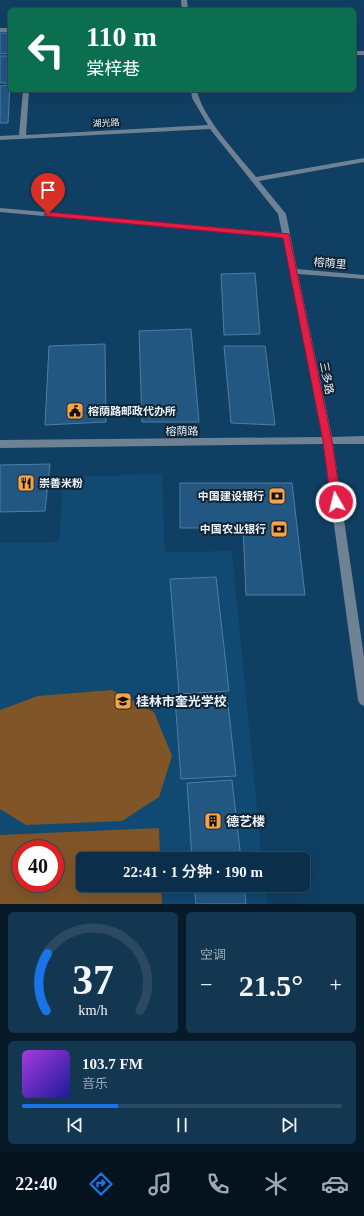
<!DOCTYPE html>
<html lang="zh">
<head>
<meta charset="utf-8">
<style>
  body { margin:0; font-family:"Times New Roman","Noto Sans SC",serif; background:#143751; color:#f1f3f6; height:100vh; display:flex; flex-direction:column; font-size:15px; white-space:nowrap }
  * { box-sizing:border-box; margin:0 }
  p { font-size:13px; color:#9aa9b5 }
  .icon { flex:none; width:22px; height:22px; fill:none; stroke:currentColor; stroke-width:2; stroke-linecap:round; stroke-linejoin:round }
  .map { position:relative; height:904px; overflow:hidden }
  .side { display:flex; flex-direction:column; gap:8px; padding:8px; background:#061a29; flex:1 }
  .side>* { flex:none }
  .guide { position:absolute; left:8px; top:8px; width:348px; height:84px; border-radius:6px; box-shadow:0 4px 16px #0002,0 0 0 1px #2b4a62; background:#0b6e4f; color:#fff; overflow:hidden }
  .speed { position:absolute; left:12px; top:840px; display:flex; gap:8px; font-size:20px; font-weight:700; text-align:center }
  .speed>* { display:grid; place-content:center; width:52px; height:52px; border-radius:50%; background:#0b2f4a; box-shadow:0 4px 16px #0002,0 0 0 1px #2b4a62; line-height:1 }
  .speed .limit { border:6px solid #d22; background:#fff; color:#111 }
  .pin { position:absolute; display:grid; place-items:center; width:34px; height:34px; color:#fff; margin:-41px -17px; border-radius:50% 50% 50% 0; rotate:-45deg; box-shadow:0 0 4px #0007 }
  .pin .icon { rotate:45deg }
  .me { position:absolute; width:44px; margin:-22px; rotate:352deg; stroke-linejoin:round; filter:drop-shadow(0 0 3px #0008) }
  .turn { display:flex; align-items:center; gap:14px; height:84px; padding:0 12px; font-size:18px }
  .turn .icon { width:52px; height:52px; stroke-width:2.5 }
  .turn b { display:block; font-size:28px; line-height:34px }
  .big { font-size:30px; font-weight:600; line-height:1.1 }
  .side .tile { flex:1; display:flex; flex-direction:column; justify-content:center; gap:6px; min-width:0; padding:0 14px; border-radius:6px; background:#143751 }
  .side .dial { align-items:center; gap:0 }
  .dial svg { height:104px; overflow:visible; fill:none; stroke:#2b4a62; stroke-width:7; stroke-linecap:round; text-anchor:middle }
  .dial text { fill:#f1f3f6; stroke:none }
  .song { display:flex; align-items:center; gap:12px }
  .cover { width:48px; height:48px; border-radius:6px; background:linear-gradient(135deg,hsl(280 70% 55%),hsl(240 70% 35%)) }
  .played { height:4px; border-radius:2px; background:linear-gradient(90deg,#1a73e8 30%,#2b4a62 30%) }
  .keys { display:flex; justify-content:space-around; direction:ltr }
  .heat { display:flex; justify-content:space-between; align-items:center; font-size:22px; direction:ltr }
  .side .tiles { flex:1; display:grid; gap:8px; grid-template-columns:1fr 1fr }
  .tile:last-child { grid-column:span 2 }
  .trip { position:absolute; left:76px; top:852px; width:234px; height:40px; border-radius:6px; background:#0b2f4a; box-shadow:0 4px 16px #0002,0 0 0 1px #2b4a62; font-weight:600; line-height:40px; text-align:center }
  .dock { display:flex; height:64px; justify-content:space-around; align-items:center; background:#04131e; color:#9aa9b5 }
  .dock .icon { width:28px; height:28px }
  .dock .selected { color:#1a73e8 }
  .dock b { font-size:18px; color:#f1f3f6 }
  .map>svg:first-child { display:block }
</style>
</head>
<body>
<div class="map">
<svg width="364" height="904" viewBox="0 0 364 904">
  <rect width="100%" height="100%" fill="#0f3f62"/>
  <path fill="#104972" fill-rule="evenodd" d="M162,474l3,78 67,-1 30,308h-179v26h182l2,19h-267v-361l59,-1 4,-65zM21,849h34v34h-34z"/>
  <path fill="#805629" fill-rule="evenodd" d="M112,690l42,22 18,44 -13,41 -37,24 -96,4 -26,-16v-99l38,-14z
    M159,828l1,31h-77v26h78l1,19h-162v-69zM21,849h34v34h-34z"/>
  <path fill="#225782" stroke="#4f7da5" d="M0,33h10v20l-10,1z
    M0,56h10v27h-10z
    M10,85l-2,38h-8v-37z
    M255,273l5,61 -36,1 -3,-61z
    M191,329l8,93h-57l-3,-91z
    M105,344l1,78 -61,3 4,-79z
    M224,346h41l10,79 -44,-2z
    M50,464l-5,47 -45,1v-47z
    M180,483h112l13,112h-59l-3,-67h-63z
    M216,577l13,114 -50,3 -9,-115z
    M227,695l9,81 -55,3 -6,-81z
    M232,780l9,79h-49l-5,-76z
    M194,885h50l2,19h-50z"/>
  <g fill="none" stroke-linecap="round" stroke-linejoin="round">
    <path fill="#6e8293" fill-rule="evenodd" d="M181,0h6l1,10h-6z
      M0,28h10v4h-10z
      M354,51h10v4h-10z
      M23,90h6l-3,45 182,-10 -16,-27 -1,-8h6c4,26 42,66 59,87l108,-19v4l-105,19 27,33 11,55 67,6v4l-66,-5 34,163 32,-1v8h-31l31,213v49l-4,-2 -2,-4 -35,-256 -323,4v-8l322,-3 -39,-199 -283,-26v-4l282,25 -4,-19 -68,-85 -210,11v-4l19,-1z"/>
  </g>
  <path fill="#e11d48" stroke="#92132f" d="M48,212l241,22 43,207 9,61 -2,3h-6l-2,-3 -8,-61 -40,-203 -238,-22 -1,-2z"/>
  <defs>
    <g id="civic-square" transform="scale(0.9)"><rect x="-9" y="-9" width="18" height="18" rx="4" fill="#f5a346" stroke="#112434"/><path d="M-.6-6.5H3V-4.5H.6V-3L4-1V1h2V6H-6V1h2V-1L-.6-3ZM-1.2 2.5V6h2.4V2.5Z" fill="#111"/></g>
    <g id="restaurant-square" transform="scale(0.9)"><rect x="-9" y="-9" width="18" height="18" rx="4" fill="#f5a346" stroke="#112434"/><path d="M-5-6h1v4h1v-4h1v4h1v-4h1v5L-1.5 .5V6h-2V.5L-5-1ZM5-6V6H3V1.5H1.5Q1.5-4 5-6Z" fill="#111"/></g>
    <g id="bank-square" transform="scale(0.9)"><rect x="-9" y="-9" width="18" height="18" rx="4" fill="#f5a346" stroke="#112434"/><path d="M-6-4H6V4H-6ZM0-2.3a2.3 2.3 0 1 0 0 4.6a2.3 2.3 0 1 0 0-4.6Z" fill="#111"/></g>
    <g id="school-square" transform="scale(0.9)"><rect x="-9" y="-9" width="18" height="18" rx="4" fill="#f5a346" stroke="#112434"/><path d="M0-5L7-2L0 1L-7-2ZM-4 1L0 2.5L4 1V4Q0 6-4 4Z" fill="#111"/></g>
    <g id="building-square" transform="scale(0.9)"><rect x="-9" y="-9" width="18" height="18" rx="4" fill="#f5a346" stroke="#112434"/><path d="M-4-6H4V6H1V3H-1V6H-4ZM-2.5-4.3h1.7v1.8h-1.7ZM.8-4.3h1.7v1.8H.8ZM-2.5-1h1.7V.8h-1.7ZM.8-1h1.7V.8H.8Z" fill="#111"/></g>
  </defs>
  <g fill-rule="evenodd">
    <use href="#civic-square" x="75" y="411"/>
    <use href="#restaurant-square" x="26" y="483"/>
    <use href="#bank-square" x="277" y="496"/>
    <use href="#bank-square" x="279" y="529"/>
    <use href="#school-square" x="123" y="701"/>
    <use href="#building-square" x="213" y="821"/>
  </g>
  <g text-anchor="middle" stroke-width="4" stroke-linejoin="round" paint-order="stroke">
    <g font-size="9" fill="#e9f3fb" stroke="#112434">
      <text transform="translate(106 123) rotate(-3)" y="3">湖光路</text>
    </g>
    <g font-size="11" fill="#e9f3fb" stroke="#112434">
      <text transform="translate(330 263) rotate(5)" y="4">榕荫里</text>
      <text transform="translate(327 378) rotate(79)" y="4">三多路</text>
      <text transform="translate(182 431) rotate(-1)" y="4">榕荫路</text>
    </g>
    <g font-size="11" font-weight="bold" fill="#e9f3fb" stroke="#112434" text-anchor="start">
      <text x="88" y="415">榕荫路邮政代办所</text>
      <text x="39" y="487">崇善米粉</text>
      <text x="264" y="500" text-anchor="end">中国建设银行</text>
      <text x="266" y="533" text-anchor="end">中国农业银行</text>
    </g>
    <g font-size="13" font-weight="bold" fill="#e9f3fb" stroke="#112434" text-anchor="start">
      <text x="136" y="706">桂林市奎光学校</text>
      <text x="226" y="826">德艺楼</text>
    </g>
  </g>
</svg>
<div class="speed"><div class="limit">40</div></div>
<div class="pin" style="left:48px;top:214px;background:#d93025"><svg class="icon" aria-label="arrive" viewBox="0 0 24 24"><path d="M6 21V4h12l-3 4 3 4H6"/></svg></div>
<svg class="me" style="left:336px;top:502px" viewBox="-20 -20 40 40"><circle r="17" fill="#e11d48" stroke="#fff" stroke-width="3"/><path d="M0-11L8 9 0 5-8 9z" fill="#fff"/></svg>
<div class="trip">22:41 · 1 分钟 · 190 m</div>
<div class="guide">
<div class="turn"><svg class="icon" aria-label="left" viewBox="0 0 24 24"><path d="M17 20v-9H6M10 6l-5 5 5 5"/></svg><div><b>110 m</b>棠梓巷</div></div>
</div>
</div>
<section class="side">
<div class="tiles">
<div class="tile dial"><svg viewBox="0 0 100 80">
<path d="M14 69A42 42 0 1 1 86 69"/>
<path d="M14 69A42 42 0 0 1 15 25" stroke="#1a73e8"/>
<text x="50" y="56" font-size="32" font-weight="700">37</text>
<text x="50" y="72" font-size="11">km/h</text>
</svg></div>
<div class="tile"><p>空调</p>
<div class="heat"><a>−</a><b class="big">21.5°</b><a>+</a></div>
</div>
<div class="tile">
<div class="song"><i class="cover"></i><div><b>103.7 FM</b><p>音乐</p></div></div>
<div class="played"></div>
<div class="keys"><svg class="icon" aria-label="previous" viewBox="0 0 24 24"><path d="M18 5L8 12l10 7zM5 5v14"/></svg><svg class="icon" aria-label="pause" viewBox="0 0 24 24"><path d="M8 5v14M16 5v14"/></svg><svg class="icon" aria-label="next" viewBox="0 0 24 24"><path d="M6 5l10 7-10 7zM19 5v14"/></svg></div>
</div>
</div>
</section>
<nav class="dock">
<b>22:40</b>
<svg class="icon selected" aria-label="directions" viewBox="0 0 24 24"><path d="M12 3l9 9-9 9-9-9zM9 14v-3h6M13 9l2 2-2 2"/></svg>
<svg class="icon" aria-label="music" viewBox="0 0 24 24"><path d="M9 18V5l10-2v13"/><circle cx="6" cy="18" r="3"/><circle cx="16" cy="16" r="3"/></svg>
<svg class="icon" aria-label="phone" viewBox="0 0 24 24"><path d="M5 4h4l2 5-3 2q2 4 5 5l2-3 5 2v4C11 20 4 13 5 4z"/></svg>
<svg class="icon" aria-label="climate" viewBox="0 0 24 24"><path d="M12 3v18M4 7l16 10M4 17L20 7"/></svg>
<svg class="icon" aria-label="car" viewBox="0 0 24 24"><path d="M5 17H2v-5l4-1 3-4h7l3 4 3 1v5h-3M9 17h6M6 11h13"/><circle cx="7" cy="17" r="2"/><circle cx="17" cy="17" r="2"/></svg>
</nav>
</body>
</html>
